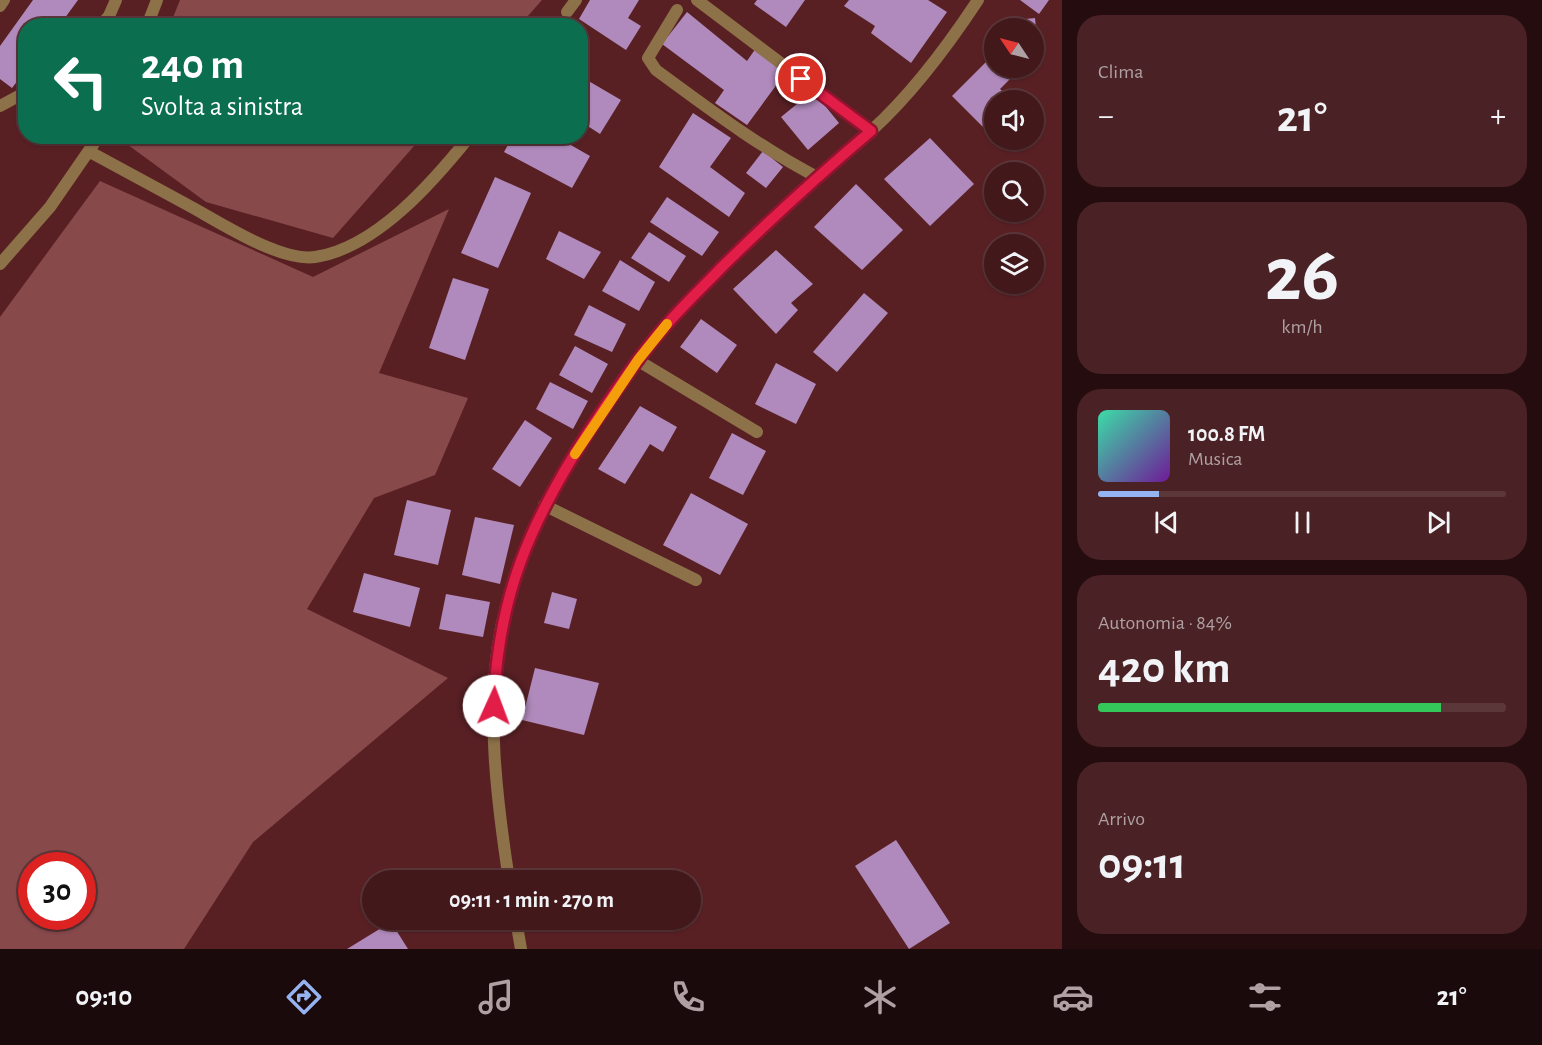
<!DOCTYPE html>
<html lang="it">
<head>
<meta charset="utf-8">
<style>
  body { margin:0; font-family:"Alegreya Sans",sans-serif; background:#4a2124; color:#f1f3f6; height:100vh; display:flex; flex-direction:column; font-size:22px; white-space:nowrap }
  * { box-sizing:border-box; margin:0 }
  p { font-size:20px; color:#afa0a3 }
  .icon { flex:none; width:33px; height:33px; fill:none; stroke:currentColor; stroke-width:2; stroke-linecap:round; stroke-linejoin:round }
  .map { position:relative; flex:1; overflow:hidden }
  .panel { display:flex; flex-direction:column; gap:15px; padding:15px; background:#250d0f; width:480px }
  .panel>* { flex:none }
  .banner { position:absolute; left:18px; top:18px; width:570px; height:126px; border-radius:24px; box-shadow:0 2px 4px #0004,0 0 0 2px #5b373a; background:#0b6e4f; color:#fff; overflow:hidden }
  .needle { width:39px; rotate:305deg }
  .tools { position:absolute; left:984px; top:18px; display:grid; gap:12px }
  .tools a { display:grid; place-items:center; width:60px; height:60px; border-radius:50%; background:#43181b; box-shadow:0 2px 4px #0004,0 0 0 2px #5b373a; font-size:30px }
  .speed { position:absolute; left:18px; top:852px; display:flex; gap:12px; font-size:30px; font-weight:700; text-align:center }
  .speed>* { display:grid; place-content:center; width:78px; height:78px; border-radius:50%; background:#43181b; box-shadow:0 2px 4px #0004,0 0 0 2px #5b373a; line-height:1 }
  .speed .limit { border:9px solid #d22; background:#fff; color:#111 }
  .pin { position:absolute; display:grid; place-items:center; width:51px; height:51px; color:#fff; margin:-26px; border:3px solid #fff; border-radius:50%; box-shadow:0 2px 6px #0007 }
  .me { position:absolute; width:66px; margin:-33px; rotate:2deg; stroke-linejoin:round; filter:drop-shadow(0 0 4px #0008) }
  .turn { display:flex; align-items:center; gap:21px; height:126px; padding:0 24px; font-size:27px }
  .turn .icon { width:78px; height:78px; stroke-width:2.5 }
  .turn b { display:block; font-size:42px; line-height:51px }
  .big { font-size:45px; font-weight:600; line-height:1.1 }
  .panel .tile { flex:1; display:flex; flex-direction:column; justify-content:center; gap:9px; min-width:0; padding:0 21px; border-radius:24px; background:#4a2124 }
  .panel .dial { align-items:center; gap:0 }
  .dial b { font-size:78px; line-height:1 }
  .song { display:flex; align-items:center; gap:18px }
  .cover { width:72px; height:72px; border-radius:9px; background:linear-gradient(135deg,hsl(160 70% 55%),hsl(280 70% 35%)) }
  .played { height:6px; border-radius:3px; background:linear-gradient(90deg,#95b2f1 15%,#5b373a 15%) }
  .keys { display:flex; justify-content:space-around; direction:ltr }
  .heat { display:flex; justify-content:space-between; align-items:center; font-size:33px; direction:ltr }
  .charge { height:9px; border-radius:4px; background:linear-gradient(90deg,#34c759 84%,#5b373a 0) }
  .trip { position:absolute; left:362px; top:870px; width:339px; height:60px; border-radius:30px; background:#43181b; box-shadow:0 2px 4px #0004,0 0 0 2px #5b373a; font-weight:600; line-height:60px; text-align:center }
  .dock { display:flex; height:96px; justify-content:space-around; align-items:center; background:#1b0a0b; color:#afa0a3 }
  .dock .icon { width:42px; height:42px }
  .dock .selected { color:#95b2f1 }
  .dock b { font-size:27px; color:#f1f3f6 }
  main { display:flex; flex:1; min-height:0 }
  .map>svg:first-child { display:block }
</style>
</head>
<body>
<main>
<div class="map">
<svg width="1062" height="949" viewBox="0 0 1062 949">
  <rect width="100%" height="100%" fill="#592024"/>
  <path fill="#88494b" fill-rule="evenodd" d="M180,0h362l-22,25h-350z
    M126,136h296v1l-89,101 -127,-36 -82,-60z
    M100,181l213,96 136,-68 -70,164 89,25 -33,77 -61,23 -67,111 141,69 -195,164 -69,107h-184v-632zM32,866h50v50h-50z"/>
  <path fill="#b08abc" d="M33,0h45l-19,26h-33v44l-14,18 -12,-9v-33z
    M590,0h49l-11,18 13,8 -15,24 -47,-31z
    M757,0h48l-19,27 -32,-23z
    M849,0h79l19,12 -36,51 -40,-30 4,-7 -31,-20z
    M1020,0h29l-10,14z
    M687,12l60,49 9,-13 30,24 -39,53 -32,-22 9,-13 -62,-46z
    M1035,18l2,20h-3v-10h-17l-1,-8z
    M991,57l3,4v7h7l10,10 -11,11 12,11h-18l-1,37 -41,-41z
    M580,76l41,24 -21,34 -20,-13z
    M813,91l26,32 -31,27 -27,-33z
    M693,113l38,25 -21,29 35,26 -16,24 -70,-50z
    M513,136h42l35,20 -18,32 -68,-36z
    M930,138l44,46 -44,42 -46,-47z
    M763,151l20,16 -17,21 -20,-15z
    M495,177l36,16 -33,75 -37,-15z
    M856,184l47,46 -41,40 -48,-43z
    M667,197l52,35 -17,24 -52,-34z
    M559,231l42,21 -17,27 -38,-20z
    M649,232l37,24 -17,26 -38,-24z
    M776,250l37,34 -22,19 7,7 -22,24 -43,-45z
    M620,260l35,22 -16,29 -37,-20z
    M453,278l36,11 -24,71 -36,-12z
    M864,293l24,20 -51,59 -24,-20z
    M589,305l37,19 -14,28 -38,-17z
    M701,319l36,26 -20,28 -37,-26z
    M575,346l33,18 -16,29 -33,-18z
    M776,363l40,21 -20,40 -41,-20z
    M550,382l38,19 -15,28 -37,-20z
    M640,406l37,21 -14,25 -13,-8 -25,40 -27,-15z
    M525,420l27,18 -32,49 -28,-18z
    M732,433l34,18 -23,44 -34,-17z
    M691,493l57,31 -28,51 -57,-30z
    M407,500l44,10 -13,55 -44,-10z
    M475,517l39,8 -14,59 -38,-9z
    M364,573l56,15 -10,39 -57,-15z
    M552,592l25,7 -8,30 -25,-6z
    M446,594l44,8 -7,35 -44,-8z
    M535,668l64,15 -15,52 -62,-15z
    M896,840l54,83 -41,26 -54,-83z
    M391,922l17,27h-61z"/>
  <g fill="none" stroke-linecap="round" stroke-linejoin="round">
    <path stroke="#8d7249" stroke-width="12" d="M697,0l174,131
      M0,6l4,-6
      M677,10l-29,48 8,12c52,38 103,77 161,107
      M567,12l9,-12
      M100,26l9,-10 7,-16
      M147,26l10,-26
      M0,106l26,-14
      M90,152c32,17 64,35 96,52 32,17 93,58 129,53 61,-9 118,-75 155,-121
      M0,264l50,-57 49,-71
      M637,360l120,72
      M544,505l152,75
      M509,880c-12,-78 -24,-174 -8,-252 16,-79 52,-140 94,-206 21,-32 43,-65 69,-94 37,-43 79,-81 119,-120 29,-27 59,-51 88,-77 42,-38 76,-84 107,-131
      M516,920l5,29"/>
  </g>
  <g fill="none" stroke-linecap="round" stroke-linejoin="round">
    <g stroke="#92132f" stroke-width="15">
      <path id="route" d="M494,706c3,-110 37,-185 95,-275 20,-30 40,-61 63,-89 21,-27 47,-51 71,-76 48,-47 97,-92 148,-135l-70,-52"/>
    </g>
    <use href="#route" stroke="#e11d48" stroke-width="10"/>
    <path stroke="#f59e0b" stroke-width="10" d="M575,454l63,-94 29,-36"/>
  </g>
</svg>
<div class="tools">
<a><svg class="needle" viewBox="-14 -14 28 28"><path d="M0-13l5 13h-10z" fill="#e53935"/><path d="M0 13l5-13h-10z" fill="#afa0a3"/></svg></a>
<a><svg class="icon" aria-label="sound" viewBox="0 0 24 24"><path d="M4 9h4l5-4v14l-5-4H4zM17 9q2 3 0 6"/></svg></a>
<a><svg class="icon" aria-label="search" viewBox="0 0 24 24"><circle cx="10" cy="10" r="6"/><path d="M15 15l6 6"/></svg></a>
<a><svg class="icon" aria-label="layers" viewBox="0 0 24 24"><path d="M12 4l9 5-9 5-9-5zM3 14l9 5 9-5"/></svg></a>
</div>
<div class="speed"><div class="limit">30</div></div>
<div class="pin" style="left:801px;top:79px;background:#d93025"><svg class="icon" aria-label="arrive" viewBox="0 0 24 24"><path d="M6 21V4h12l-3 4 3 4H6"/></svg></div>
<svg class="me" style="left:494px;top:706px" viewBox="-20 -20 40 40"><circle r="19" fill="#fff"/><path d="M0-13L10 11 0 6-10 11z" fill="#e11d48"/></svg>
<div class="trip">09:11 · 1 min · 270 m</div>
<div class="banner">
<div class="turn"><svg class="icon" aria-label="left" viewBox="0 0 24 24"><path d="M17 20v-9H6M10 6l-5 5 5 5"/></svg><div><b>240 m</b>Svolta a sinistra</div></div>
</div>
</div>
<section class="panel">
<div class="tile"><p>Clima</p>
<div class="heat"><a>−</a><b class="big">21°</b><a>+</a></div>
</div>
<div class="tile dial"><b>26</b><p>km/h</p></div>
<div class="tile">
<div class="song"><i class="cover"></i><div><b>100.8 FM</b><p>Musica</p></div></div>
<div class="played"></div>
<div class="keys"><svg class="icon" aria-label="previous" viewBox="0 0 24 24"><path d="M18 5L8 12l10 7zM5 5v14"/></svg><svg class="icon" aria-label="pause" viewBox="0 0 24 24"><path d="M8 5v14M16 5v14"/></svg><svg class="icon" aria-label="next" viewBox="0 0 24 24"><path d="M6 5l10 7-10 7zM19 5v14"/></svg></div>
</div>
<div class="tile"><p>Autonomia · 84%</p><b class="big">420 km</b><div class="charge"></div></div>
<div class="tile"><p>Arrivo</p><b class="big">09:11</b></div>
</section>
</main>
<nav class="dock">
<b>09:10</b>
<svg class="icon selected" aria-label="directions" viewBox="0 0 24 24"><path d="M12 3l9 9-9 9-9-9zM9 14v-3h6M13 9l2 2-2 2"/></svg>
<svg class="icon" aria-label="music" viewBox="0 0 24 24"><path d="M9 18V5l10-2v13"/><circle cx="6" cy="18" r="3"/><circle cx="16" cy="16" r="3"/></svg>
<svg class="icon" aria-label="phone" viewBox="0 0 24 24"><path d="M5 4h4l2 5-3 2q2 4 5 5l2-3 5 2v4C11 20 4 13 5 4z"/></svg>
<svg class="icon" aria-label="climate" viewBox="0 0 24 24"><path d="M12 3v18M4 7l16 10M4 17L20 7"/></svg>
<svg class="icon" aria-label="car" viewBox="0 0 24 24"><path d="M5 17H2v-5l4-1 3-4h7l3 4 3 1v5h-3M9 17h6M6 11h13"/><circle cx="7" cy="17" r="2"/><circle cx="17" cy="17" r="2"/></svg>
<svg class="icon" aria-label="filters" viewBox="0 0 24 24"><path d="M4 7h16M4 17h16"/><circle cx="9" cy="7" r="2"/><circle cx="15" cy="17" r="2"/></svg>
<b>21°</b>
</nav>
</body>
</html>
